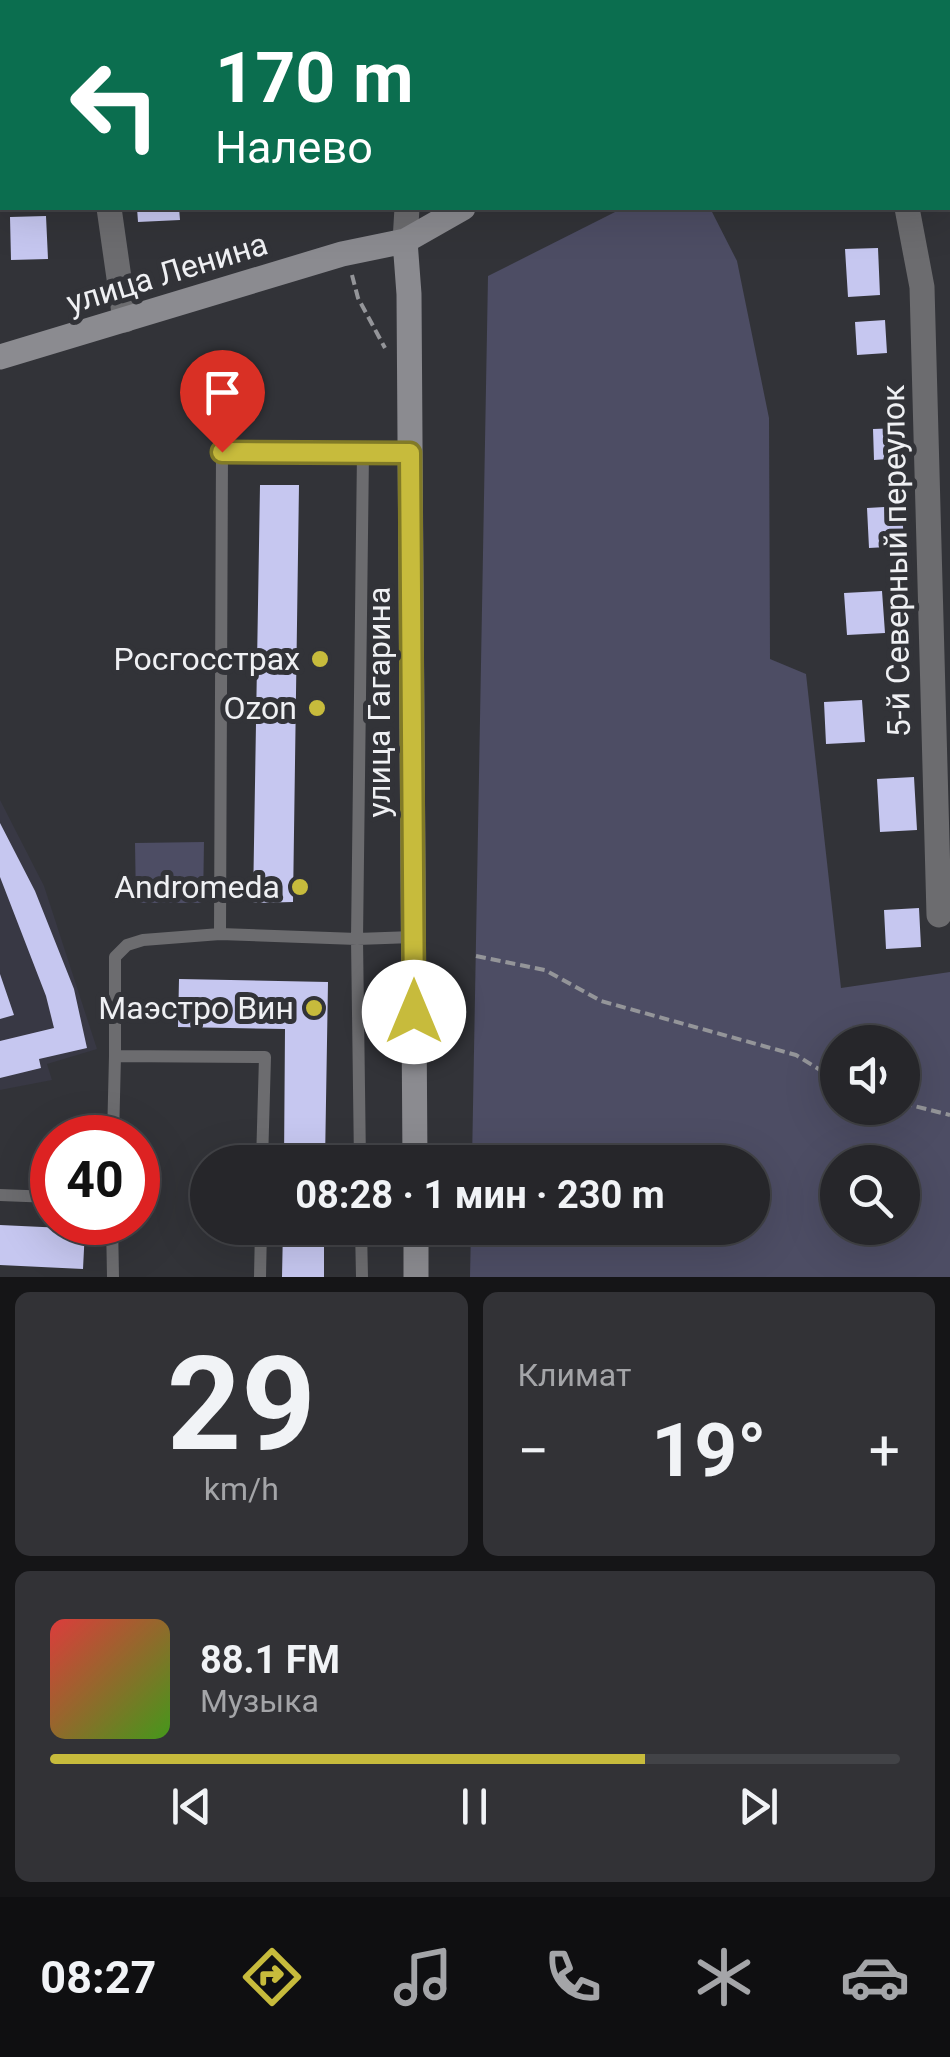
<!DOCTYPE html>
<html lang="ru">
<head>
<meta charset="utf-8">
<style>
  body { margin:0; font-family:Roboto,sans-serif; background:#323236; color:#f1f3f6; height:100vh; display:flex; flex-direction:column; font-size:38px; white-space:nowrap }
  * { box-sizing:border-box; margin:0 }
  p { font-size:32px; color:#a4a5a8 }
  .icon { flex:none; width:55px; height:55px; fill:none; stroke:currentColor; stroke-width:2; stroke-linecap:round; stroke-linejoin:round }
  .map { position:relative; height:1277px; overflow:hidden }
  .panel { display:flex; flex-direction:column; gap:15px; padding:15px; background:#151517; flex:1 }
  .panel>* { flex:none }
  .guide { position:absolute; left:0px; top:0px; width:950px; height:210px; box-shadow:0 10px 40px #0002,0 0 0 2px #424347; background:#0b6e4f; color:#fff; overflow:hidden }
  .fabs { position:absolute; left:820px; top:1025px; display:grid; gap:20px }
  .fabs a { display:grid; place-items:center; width:100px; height:100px; border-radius:50%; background:#26262a; box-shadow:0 10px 40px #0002,0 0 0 2px #424347; font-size:50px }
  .speed { position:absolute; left:30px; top:1115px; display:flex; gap:20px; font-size:50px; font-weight:700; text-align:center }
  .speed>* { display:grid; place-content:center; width:130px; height:130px; border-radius:50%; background:#26262a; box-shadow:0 10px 40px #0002,0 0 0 2px #424347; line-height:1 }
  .speed .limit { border:15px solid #d22; background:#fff; color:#111 }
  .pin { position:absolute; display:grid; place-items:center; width:85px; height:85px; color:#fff; margin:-102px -42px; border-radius:50% 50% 50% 0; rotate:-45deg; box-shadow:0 0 10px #0007 }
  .pin .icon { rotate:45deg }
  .me { position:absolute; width:110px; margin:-55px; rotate:0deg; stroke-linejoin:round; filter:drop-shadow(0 0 8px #0008) }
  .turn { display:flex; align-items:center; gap:35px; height:210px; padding:0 50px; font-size:45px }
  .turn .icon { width:130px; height:130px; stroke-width:2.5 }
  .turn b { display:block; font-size:70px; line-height:85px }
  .big { font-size:75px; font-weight:700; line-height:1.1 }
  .panel .tile { flex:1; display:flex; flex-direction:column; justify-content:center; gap:15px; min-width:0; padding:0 35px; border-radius:15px; background:#323236 }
  .panel .dial { align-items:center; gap:0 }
  .dial b { font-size:130px; line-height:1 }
  .song { display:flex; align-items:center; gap:30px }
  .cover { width:120px; height:120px; border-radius:15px; background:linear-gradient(135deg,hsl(0 70% 55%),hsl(100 70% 35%)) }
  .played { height:10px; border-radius:5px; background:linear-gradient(90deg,#c7bb3c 70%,#424347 70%) }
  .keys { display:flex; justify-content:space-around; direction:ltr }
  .heat { display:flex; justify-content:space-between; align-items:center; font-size:55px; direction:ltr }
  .panel .tiles { flex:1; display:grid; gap:15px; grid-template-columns:1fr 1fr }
  .tile:last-child { grid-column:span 2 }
  .trip { position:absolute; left:190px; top:1145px; width:580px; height:100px; border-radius:50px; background:#26262a; box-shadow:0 10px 40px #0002,0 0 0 2px #424347; font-weight:700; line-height:100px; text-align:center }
  .tab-bar { display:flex; height:160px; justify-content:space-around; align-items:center; background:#0f0f11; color:#a4a5a8 }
  .tab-bar .icon { width:70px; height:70px }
  .tab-bar .active { color:#c7bb3c }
  .tab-bar b { font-size:45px; color:#f1f3f6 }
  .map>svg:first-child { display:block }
</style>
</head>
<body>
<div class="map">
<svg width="950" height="1277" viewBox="0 0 950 1277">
  <rect width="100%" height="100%" fill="#323338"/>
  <path fill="#383844" d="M0,800l44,86 53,163 -50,15 5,16 -52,10z"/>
  <path fill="#4d4d64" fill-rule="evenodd" d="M623,208h87l27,53 32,157 1,241 36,15 35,314 109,-16v305h-480l1,-49h281v-66h-280l16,-886zM838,1042h64v66h-64zM838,1162h64v66h-64z
    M204,842l-1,61h-67l-1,-60z"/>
  <path fill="#c6c7f0" d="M137,208h42l1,12 -42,2z
    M46,216l2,43 -37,1 -1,-43z
    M878,248l2,47 -32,2 -3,-48z
    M885,320l2,33 -30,2 -2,-33z
    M901,428l1,30 -28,2 -1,-31z
    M260,485h39l-6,417 -40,1z
    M902,506l2,40 -35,2 -2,-40z
    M882,591l3,42 -38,2 -3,-42z
    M862,700l3,42 -39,2 -2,-42z
    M914,777l3,53 -37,2 -3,-53z
    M0,823l35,68 39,98 13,59 -48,11 2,9 -41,10v-37l54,-13 -8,-32 -46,-119z
    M919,908l2,39 -35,2 -2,-39z
    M0,974l14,41 -14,4z
    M179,979l149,3 -3,180h-41l1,-133 -107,-2z
    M0,1225l85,4 -2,40 -83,-4z
    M283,1228h41v49h-42z"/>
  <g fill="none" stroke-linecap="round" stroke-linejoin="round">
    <path stroke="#949599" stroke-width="4" stroke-dasharray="10 5" stroke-linecap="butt" d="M352,275l6,23 27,50
      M476,956l69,14 56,31 195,54 42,26
      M902,1103l48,12"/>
    <path stroke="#6c6c6f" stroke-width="12" d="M363,453h47
      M220,934l2,-482 141,1 -6,486 3,223
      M115,1056v-99l12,-12 16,-5 77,-6 137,5 56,-2
      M113,1138l2,-82 150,1 -3,105
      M0,1195l52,2
      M112,1222l1,55
      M361,1228l1,49
      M260,1277l1,-49"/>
    <path stroke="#6c6c6f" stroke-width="25" d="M385,0l1,2
      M868,0l1,2
      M102,2v-2
      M109,208l16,112
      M907,208l15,79 17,628
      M405,241l2,-33"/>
    <path stroke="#8b8b90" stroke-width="25" d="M834,2l4,-2
      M405,241l4,53 6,868
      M0,357l342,-103 63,-13 58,-33
      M416,1228v49"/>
  </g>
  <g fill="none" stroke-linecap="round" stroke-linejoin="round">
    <g stroke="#817a27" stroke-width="25">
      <path id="route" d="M222,452l188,1 4,559"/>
    </g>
    <use href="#route" stroke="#c7bb3c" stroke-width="18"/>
  </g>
  <g fill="#c7bb3c" stroke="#323338" stroke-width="4">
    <circle cx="320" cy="659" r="10"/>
    <circle cx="317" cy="708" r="10"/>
    <circle cx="300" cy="887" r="10"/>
    <circle cx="314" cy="1008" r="10"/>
  </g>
  <g text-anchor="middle" stroke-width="10" stroke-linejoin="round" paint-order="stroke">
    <g font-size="32" fill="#eff0f3" stroke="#323338">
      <text transform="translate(167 273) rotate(-17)" y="11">улица Ленина</text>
      <text transform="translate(896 561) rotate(-91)" y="11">5-й Северный переулок</text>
      <text transform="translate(379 702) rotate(-90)" y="11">улица Гагарина</text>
    </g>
    <g font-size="32" fill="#eff0f3" stroke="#323338" text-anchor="end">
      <text x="300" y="670">Росгосстрах</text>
      <text x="297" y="719">Ozon</text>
      <text x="280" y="898">Andromeda</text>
      <text x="294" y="1019">Маэстро Вин</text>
    </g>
  </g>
</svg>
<div class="fabs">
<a><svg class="icon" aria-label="sound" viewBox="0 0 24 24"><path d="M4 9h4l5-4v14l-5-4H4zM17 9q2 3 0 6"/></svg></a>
<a><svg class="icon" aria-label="search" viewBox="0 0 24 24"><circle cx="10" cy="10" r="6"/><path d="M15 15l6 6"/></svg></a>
</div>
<div class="speed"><div class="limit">40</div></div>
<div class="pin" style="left:222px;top:452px;background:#d93025"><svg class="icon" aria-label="arrive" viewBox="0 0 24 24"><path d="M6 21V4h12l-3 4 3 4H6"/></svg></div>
<svg class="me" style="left:414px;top:1012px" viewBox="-20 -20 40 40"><circle r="19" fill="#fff"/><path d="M0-13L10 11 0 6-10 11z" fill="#c7bb3c"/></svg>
<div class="trip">08:28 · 1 мин · 230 m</div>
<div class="guide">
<div class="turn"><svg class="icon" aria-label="left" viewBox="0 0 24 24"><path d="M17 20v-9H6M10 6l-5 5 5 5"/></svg><div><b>170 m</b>Налево</div></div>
</div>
</div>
<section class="panel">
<div class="tiles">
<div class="tile dial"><b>29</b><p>km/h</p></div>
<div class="tile"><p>Климат</p>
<div class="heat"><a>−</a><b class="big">19°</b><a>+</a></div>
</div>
<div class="tile">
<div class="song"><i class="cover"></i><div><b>88.1 FM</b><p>Музыка</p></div></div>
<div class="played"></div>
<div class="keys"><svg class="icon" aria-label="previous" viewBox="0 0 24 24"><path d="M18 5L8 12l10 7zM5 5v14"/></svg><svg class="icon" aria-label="pause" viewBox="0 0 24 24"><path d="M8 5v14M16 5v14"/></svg><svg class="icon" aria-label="next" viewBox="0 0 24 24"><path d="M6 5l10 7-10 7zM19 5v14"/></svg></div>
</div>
</div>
</section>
<nav class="tab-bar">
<b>08:27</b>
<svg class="icon active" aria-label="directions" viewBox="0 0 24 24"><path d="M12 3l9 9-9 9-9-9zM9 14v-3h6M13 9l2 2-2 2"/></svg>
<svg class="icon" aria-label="music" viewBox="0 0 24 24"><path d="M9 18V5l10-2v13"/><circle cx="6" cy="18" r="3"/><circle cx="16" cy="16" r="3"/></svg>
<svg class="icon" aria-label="phone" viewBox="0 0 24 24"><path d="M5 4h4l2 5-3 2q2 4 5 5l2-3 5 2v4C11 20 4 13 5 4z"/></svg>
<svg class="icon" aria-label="climate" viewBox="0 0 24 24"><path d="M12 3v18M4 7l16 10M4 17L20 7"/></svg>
<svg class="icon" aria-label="car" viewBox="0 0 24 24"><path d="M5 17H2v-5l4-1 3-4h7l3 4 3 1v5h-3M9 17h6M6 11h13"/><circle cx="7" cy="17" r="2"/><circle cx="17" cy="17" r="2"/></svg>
</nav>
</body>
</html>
